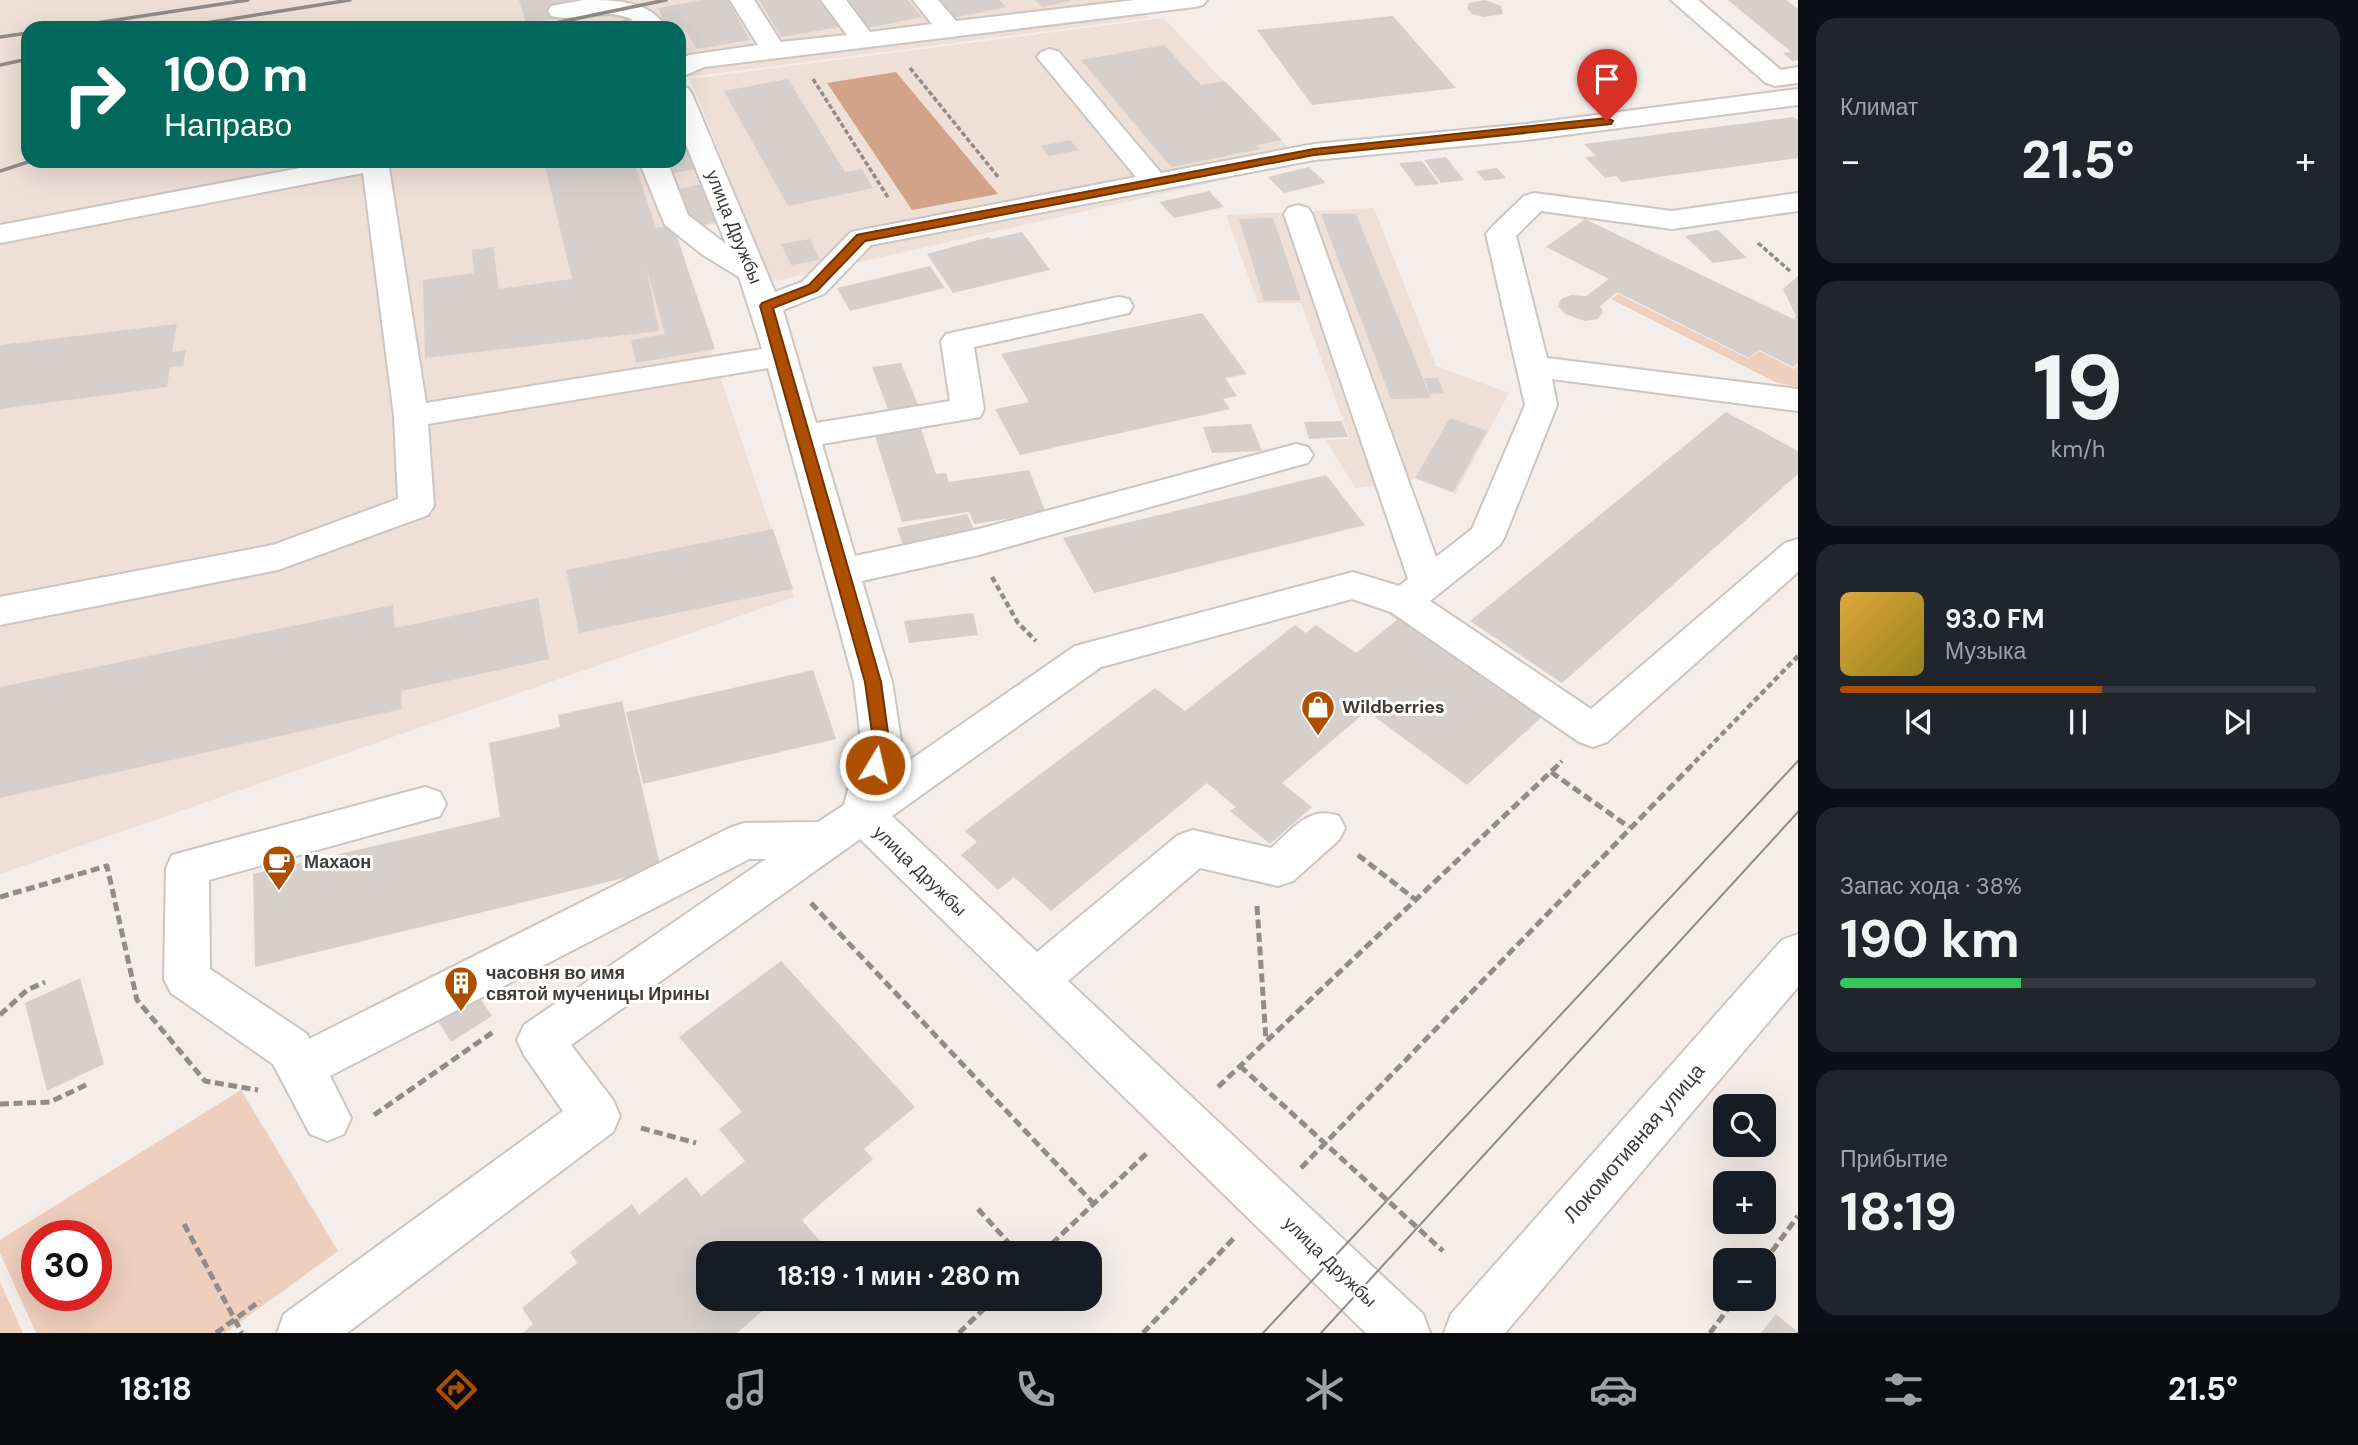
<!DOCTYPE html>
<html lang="ru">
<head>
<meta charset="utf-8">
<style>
  body { margin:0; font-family:"DM Sans",sans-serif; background:#20242c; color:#f1f3f6; height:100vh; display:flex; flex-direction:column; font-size:26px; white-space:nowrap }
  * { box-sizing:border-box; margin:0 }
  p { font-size:23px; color:#9ea1a6 }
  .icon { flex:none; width:38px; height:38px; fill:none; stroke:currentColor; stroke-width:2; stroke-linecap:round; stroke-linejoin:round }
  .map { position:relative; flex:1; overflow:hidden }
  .drawer { display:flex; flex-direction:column; gap:18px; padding:18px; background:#0d0f14; width:560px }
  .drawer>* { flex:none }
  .hud { position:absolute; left:21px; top:21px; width:665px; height:147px; border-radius:21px; box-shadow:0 7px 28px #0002; background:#00695c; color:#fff; overflow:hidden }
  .tools { position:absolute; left:1713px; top:1094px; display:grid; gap:14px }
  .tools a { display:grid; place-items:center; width:63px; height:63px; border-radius:14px; background:#171b24; box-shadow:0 7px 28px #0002; font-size:35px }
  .speed { position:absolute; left:21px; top:1220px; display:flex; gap:14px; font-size:35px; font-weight:700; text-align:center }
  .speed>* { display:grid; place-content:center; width:91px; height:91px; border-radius:50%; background:#171b24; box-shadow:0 7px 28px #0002; line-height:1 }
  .speed .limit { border:10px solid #d22; background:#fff; color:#111 }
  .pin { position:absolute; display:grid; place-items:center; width:60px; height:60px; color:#fff; margin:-72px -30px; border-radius:50% 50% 50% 0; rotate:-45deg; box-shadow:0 0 7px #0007 }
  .pin .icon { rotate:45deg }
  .me { position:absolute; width:77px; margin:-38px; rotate:9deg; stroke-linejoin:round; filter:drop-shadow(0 0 5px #0008) }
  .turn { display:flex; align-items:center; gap:24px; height:147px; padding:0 28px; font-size:32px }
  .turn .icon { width:91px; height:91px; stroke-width:2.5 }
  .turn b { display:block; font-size:49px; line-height:60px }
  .big { font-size:52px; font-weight:700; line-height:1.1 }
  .drawer .widget { flex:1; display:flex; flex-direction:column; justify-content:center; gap:10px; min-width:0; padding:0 24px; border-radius:21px; background:#20242c }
  .drawer .dial { align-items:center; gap:0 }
  .dial b { font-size:91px; line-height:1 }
  .song { display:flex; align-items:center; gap:21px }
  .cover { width:84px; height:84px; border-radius:10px; background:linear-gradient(135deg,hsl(40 70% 55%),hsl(50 70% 35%)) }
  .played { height:7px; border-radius:4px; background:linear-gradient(90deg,#ae4f00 55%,#363941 55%) }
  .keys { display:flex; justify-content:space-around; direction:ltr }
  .heat { display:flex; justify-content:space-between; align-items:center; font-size:38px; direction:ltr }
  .charge { height:10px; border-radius:5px; background:linear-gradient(90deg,#34c759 38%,#363941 0) }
  .trip { position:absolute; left:696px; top:1241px; width:406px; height:70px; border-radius:21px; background:#171b24; box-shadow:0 7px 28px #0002; font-weight:700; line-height:70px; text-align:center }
  .menu { display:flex; height:112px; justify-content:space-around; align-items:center; background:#090b0e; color:#9ea1a6 }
  .menu .icon { width:49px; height:49px }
  .menu .active { color:#ae4f00 }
  .menu b { font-size:32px; color:#f1f3f6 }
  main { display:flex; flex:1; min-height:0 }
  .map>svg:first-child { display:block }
</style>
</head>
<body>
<main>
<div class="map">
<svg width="1798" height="1333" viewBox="0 0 1798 1333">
  <rect width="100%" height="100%" fill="#f5ede9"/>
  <path fill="#eedfd7" d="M0,0h1128l21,18 -470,60v-50h-651v133h651v-32l44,94 -47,8 10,31 -4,1 112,334 -794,277z
    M1163,18l139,144 -531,120 -81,-203z
    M1374,208l62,158 73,27 -54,101 -39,-15 -60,9 -31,-48 25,-1 -49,-136h-43l-32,-88z"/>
  <path fill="#eecebd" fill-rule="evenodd" d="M1618,294l131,65 10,-8 35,18 4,-4v22l-23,-5 -164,-83z
    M241,1090l97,161 -113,82h-189l-36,-80v-13zM37,1236h59v59h-59z
    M0,1282l23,51h-23z"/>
  <path fill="#d2a389" d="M896,72l102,122 -86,16 -85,-127z"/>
  <path fill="#d7cfcb" d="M519,0h65v2l-32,4 4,13 -30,4z
    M702,0h26l22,40 -53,9 -10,-17 -8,1v-5h-12l-9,-20z
    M759,0h61l20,27 -59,10z
    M847,0h61l14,17 -54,11z
    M937,0h62l7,7 -53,11z
    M1035,0h35v1l-28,6z
    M1485,0l16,6 2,8 -20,3 -11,-3 -5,-6 2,-5z
    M1728,0h58l12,9v51l-6,1 -9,-8 8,-1z
    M1393,16l63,72 -144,17 -55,-75z
    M1164,45l37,40 24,-4 57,59 -26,5 4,4 -89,18 -90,-107z
    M788,79l57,93 17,-3 11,19 -85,18 -64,-115z
    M1794,117l4,3v38l-177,24 -5,-6 -11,2 -20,-21 11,-1 -12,-12z
    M679,130l16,39 -21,4 -5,-12h10z
    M1070,140l9,10 -30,6 -8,-10z
    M1446,157l18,23 -23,3 -17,-23z
    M544,161h90l22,67 17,-2 42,123 -79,14 -5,-23 34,-6 -19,-68 13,65 -234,27 -2,-78 51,-7 -2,-23 21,-3 6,42 73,-10z
    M1422,161l17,23 -23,2 -17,-23z
    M1309,167l17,16 -42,10 -16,-16z
    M1497,168l9,10 -21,3 -9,-10z
    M702,184l17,38 -24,4 -16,-37z
    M1209,191l15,16 -50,11 -15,-16z
    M1321,214h35l75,184 -40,1z
    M1273,218l28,82 -37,1 -25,-82z
    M1585,219l208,100 3,-3 -13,-27 15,-13v87l-5,4 -34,-17 -10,8 -132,-66 -17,14 3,6 -5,7 -13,2 -20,-7 -7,-8 3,-7 10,-4 15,1 23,-17 -63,-32z
    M1718,230l29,28 -34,5 -28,-27z
    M1022,232l28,38 -97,23 -26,-39 62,-17 2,2z
    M810,239l10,21 -29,5 -10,-21z
    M930,266l15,22 -95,23 -13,-23z
    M1202,313l45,61 -22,4 12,18 -14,3 7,10 -210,46 -25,-46 34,-7 -28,-48z
    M177,324l-5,28 14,-2 -3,16 -13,1 -3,20 -167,22v-64z
    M901,363l18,44 -30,5 -17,-45z
    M1424,378h14l6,15 -14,1z
    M1726,412l72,39v23l-236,209 -92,-62z
    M1450,418l37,13 -34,61 -38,-14z
    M1342,421l6,16 -39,2 -5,-17z
    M1251,424l11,27 -50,2 -9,-26z
    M921,429l15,45 10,-1 3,9 80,-12 17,43 -72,11 -5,-12 -67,10 -27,-86z
    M1326,475l39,50 -271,68 -31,-55z
    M967,514l9,20 -72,14 -7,-20z
    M773,529l20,60 -214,44 -13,-63z
    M538,598l11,61 -148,32 1,18 -402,89v-111l393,-82 2,23z
    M1388,608l156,107 -77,70 -100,-74 -85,72 30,24 -42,37 -40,-33 6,-4 -29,-24 -156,128 -37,-34 -16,13 -37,-35 16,-13 -12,-11 190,-143 30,23 110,-86 11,8 10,-8 40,28 41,-33 -12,-9z
    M973,613l5,22 -69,8 -5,-22z
    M813,670l23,69 -193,45 -17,-72z
    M622,701l39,168 -406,98 -2,-93 247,-57 -11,-74 71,-16 -2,-12z
    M781,961l134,146 -51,42 9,10 -71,61 28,33h-121v45h68l-40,35h-214l10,-9 -11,-16 55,-45 -7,-11 62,-48 7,11 47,-38 15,19 44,-35 -26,-32 23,-17 -63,-75z
    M80,978l24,86 -57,27 -22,-88z
    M471,985l21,31 -41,26 -20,-32z
    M1776,1314l22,18v1h-37z"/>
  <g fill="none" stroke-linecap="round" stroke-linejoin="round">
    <g stroke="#cdc5c1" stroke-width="4">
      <path id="minor" d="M584,0c28,0 62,0 79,23l-3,5h-43l3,-5 13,-3c-27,-14 -55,3 -82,-4l-3,-5 3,-5z
        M730,0h24l27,42 66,-7 -26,-35h25l24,32 62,-8 -19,-24h25l18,21 179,-21h72l-4,5 -8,2 -491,60 -25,11v-18l10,-5 69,-10z
        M1671,0h27l83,70 17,-3v16l-23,3 -9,-3z
        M1050,49l9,3 102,121 153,-29 212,-20 272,-35v16l-272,35 -212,20 -443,85 -47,49 -41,16 33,113 134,-22 -9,-60 5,-7 172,-37 11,2 4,7 -4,7 -155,34 10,62 -4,8 -158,27 33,112 124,-27 317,-85 12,3 5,8 -5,8 -12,3 -317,89 -117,26 30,101 9,58 -7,31 181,-125 278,-74 46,14 9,-7 -124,-365 4,-6 10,-3 10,3 4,6 124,343 36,-28 53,-124 -39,-171 5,-6 33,-32 10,-3 138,18 126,-18v18l-126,18 -131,-18 -25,25 31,122 251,31v22l-246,-32 5,26 -52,131 -5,9 -70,56 161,108 194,-166 13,-4v33l-191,170 -14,5 -14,-5 -188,-130 -39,-13 -251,68 -209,149 145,136 141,-117 15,-5 78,18c22,-19 38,-43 68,-32l6,12 -6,12 -46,41 -15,5 -78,-18 -132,113 355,333 7,19h-64l-506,-494 -289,206 42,55 7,16 -7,16 -266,201h-70l7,-19 279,-203 -39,-56 -7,-15 7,-15 242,-166h-17l-419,217 21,42 -7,16 -17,7 -17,-7 -37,-70 -102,-71 -7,-14 2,-111 6,-13 253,-68 15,5 6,12 -6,12 -231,64 1,89 97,65 2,5 420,-211 15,-5 74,-1 26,-17 17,-65 -7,-58 -86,-314 -340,56 6,82 -6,9 -150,55 -278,55v-28l273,-52 125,-46 -4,-83 -31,-243 -363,70v-18l337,-64h51l38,242 336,-54 -23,-72 -36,-22 -38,-30 -26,-64h28l21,54 38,29 -47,-117v-41l9,2 4,6 83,198 27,-10 49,-50 285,-55 -99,-120 4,-5z"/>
    </g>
    <g stroke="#cdc5c1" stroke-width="4">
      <path id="major" d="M1798,934v53l-293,346h-61l7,-19 331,-374z"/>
    </g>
    <path stroke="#918c89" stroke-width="3.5" stroke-dasharray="5 2.5" stroke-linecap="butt" d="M910,68l89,110
      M813,79l76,120
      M1758,243l32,28"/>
    <path stroke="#918c89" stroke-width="4.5" stroke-dasharray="6 3.5" stroke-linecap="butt" d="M992,577l26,46 18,18
      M1554,769l8,-8
      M1688,769l110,-113"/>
    <path stroke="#918c89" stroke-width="5" stroke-dasharray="9 4.5" stroke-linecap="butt" d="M1551,772l78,55
      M1358,855l58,45
      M0,897l107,-31 30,134 68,81 53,9
      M811,903l282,300
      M1257,906l9,134
      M0,1015l27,-25 18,-8
      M1240,1066l203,185
      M1218,1087l338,-320
      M0,1104l50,-2 40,-19
      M374,1115l119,-83
      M641,1128l55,15
      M1301,1168l389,-401
      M978,1209l40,44
      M184,1224l58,109
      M1042,1253l105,-100
      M1764,1262l34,-46
      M216,1333l44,-32
      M959,1333l36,-35
      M1143,1333l92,-96
      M1710,1333l26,-35"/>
    <use href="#minor" fill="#fff" fill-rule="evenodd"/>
    <use href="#major" fill="#fff" fill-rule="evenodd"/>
    <path stroke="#908b88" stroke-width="2" d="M1263,1333l535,-572
      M1321,1333l477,-521"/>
    <path stroke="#908b88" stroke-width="3.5" d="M63,28l185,-28
      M174,28l176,-28
      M531,28l135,-28
      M0,37l28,-4
      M0,65l28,-6
      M0,171l31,-10"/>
  </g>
  <path fill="#ae4f00" stroke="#713300" stroke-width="2" d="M1607,118l6,3 -2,3 -297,31 -449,86 -48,50 -44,17 108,374 8,58 -8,29h-12l-3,-4 7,-25 -8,-58 -105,-376 2,-3 47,-18 48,-50 4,-1 453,-85z"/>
  <defs>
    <g id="shop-pin" transform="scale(1.75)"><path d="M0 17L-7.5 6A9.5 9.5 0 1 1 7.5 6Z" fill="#ae4f00" stroke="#fff"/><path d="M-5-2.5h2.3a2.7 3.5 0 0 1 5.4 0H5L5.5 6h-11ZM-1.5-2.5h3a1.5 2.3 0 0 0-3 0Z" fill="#fff"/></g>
    <g id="cafe-pin" transform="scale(1.75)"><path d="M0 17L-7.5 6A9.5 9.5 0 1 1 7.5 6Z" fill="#ae4f00" stroke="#fff"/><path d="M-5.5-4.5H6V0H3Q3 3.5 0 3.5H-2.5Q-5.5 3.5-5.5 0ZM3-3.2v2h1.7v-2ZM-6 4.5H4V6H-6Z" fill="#fff"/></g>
    <g id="building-pin" transform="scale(1.75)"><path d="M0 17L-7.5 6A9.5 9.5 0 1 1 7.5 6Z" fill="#ae4f00" stroke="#fff"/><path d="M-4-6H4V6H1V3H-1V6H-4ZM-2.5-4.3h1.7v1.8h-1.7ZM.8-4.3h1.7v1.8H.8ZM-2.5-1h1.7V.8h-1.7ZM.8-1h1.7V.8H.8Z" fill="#fff"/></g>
  </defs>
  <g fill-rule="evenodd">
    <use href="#shop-pin" x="1318" y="707"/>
    <use href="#cafe-pin" x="279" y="862"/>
    <use href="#building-pin" x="461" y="983"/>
  </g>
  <g text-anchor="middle" stroke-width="6" stroke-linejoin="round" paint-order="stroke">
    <g font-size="18" fill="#3e3b39" stroke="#fff">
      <text transform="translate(734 227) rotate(68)" y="6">улица Дружбы</text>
      <text transform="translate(920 871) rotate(44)" y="6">улица Дружбы</text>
      <text transform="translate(1330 1262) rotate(44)" y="6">улица Дружбы</text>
    </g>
    <g font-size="18" font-weight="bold" fill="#3e3b39" stroke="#fff" text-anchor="start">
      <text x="1342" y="713">Wildberries</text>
      <text x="304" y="868">Махаон</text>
      <text x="486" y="979">часовня во имя<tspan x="486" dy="21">святой мученицы Ирины</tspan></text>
    </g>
    <g font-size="21" fill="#3e3b39" stroke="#fff">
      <text transform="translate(1634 1143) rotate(-49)" y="7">Локомотивная улица</text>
    </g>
  </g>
</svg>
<div class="tools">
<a><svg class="icon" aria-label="search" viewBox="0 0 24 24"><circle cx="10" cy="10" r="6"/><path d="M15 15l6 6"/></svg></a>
<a>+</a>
<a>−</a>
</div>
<div class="speed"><div class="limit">30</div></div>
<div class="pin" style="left:1607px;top:121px;background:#d93025"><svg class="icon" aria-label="arrive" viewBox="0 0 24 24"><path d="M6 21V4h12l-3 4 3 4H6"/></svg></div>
<svg class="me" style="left:875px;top:765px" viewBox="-20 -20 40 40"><circle r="17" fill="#ae4f00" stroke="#fff" stroke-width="3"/><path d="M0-11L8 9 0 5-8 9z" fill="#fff"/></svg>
<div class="trip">18:19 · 1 мин · 280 m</div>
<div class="hud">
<div class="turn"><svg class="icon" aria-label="right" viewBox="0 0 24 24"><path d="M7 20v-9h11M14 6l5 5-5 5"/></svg><div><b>100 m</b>Направо</div></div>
</div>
</div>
<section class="drawer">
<div class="widget"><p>Климат</p>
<div class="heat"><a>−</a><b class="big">21.5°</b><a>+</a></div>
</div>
<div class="widget dial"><b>19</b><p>km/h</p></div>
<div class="widget">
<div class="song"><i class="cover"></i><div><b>93.0 FM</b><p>Музыка</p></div></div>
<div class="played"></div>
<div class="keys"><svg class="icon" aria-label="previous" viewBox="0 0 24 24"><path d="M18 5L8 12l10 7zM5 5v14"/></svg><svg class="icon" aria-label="pause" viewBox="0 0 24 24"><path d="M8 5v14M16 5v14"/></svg><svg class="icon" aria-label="next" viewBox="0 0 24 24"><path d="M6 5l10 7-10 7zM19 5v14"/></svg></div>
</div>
<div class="widget"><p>Запас хода · 38%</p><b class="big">190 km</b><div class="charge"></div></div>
<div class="widget"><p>Прибытие</p><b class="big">18:19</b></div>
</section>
</main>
<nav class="menu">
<b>18:18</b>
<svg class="icon active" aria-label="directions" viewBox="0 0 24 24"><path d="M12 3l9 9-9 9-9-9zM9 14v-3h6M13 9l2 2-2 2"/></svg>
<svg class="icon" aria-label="music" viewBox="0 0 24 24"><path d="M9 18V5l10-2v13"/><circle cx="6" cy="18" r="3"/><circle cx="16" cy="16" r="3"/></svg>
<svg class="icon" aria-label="phone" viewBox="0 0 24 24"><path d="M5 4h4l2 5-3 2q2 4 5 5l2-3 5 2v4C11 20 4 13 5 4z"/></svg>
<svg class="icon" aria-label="climate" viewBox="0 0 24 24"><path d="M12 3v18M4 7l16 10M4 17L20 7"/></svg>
<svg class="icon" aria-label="car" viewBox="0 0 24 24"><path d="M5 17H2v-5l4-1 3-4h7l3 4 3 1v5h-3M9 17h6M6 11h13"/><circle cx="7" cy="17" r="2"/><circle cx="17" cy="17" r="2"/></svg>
<svg class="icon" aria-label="filters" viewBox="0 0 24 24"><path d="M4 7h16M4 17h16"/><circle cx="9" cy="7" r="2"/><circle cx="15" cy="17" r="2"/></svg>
<b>21.5°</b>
</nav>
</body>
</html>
